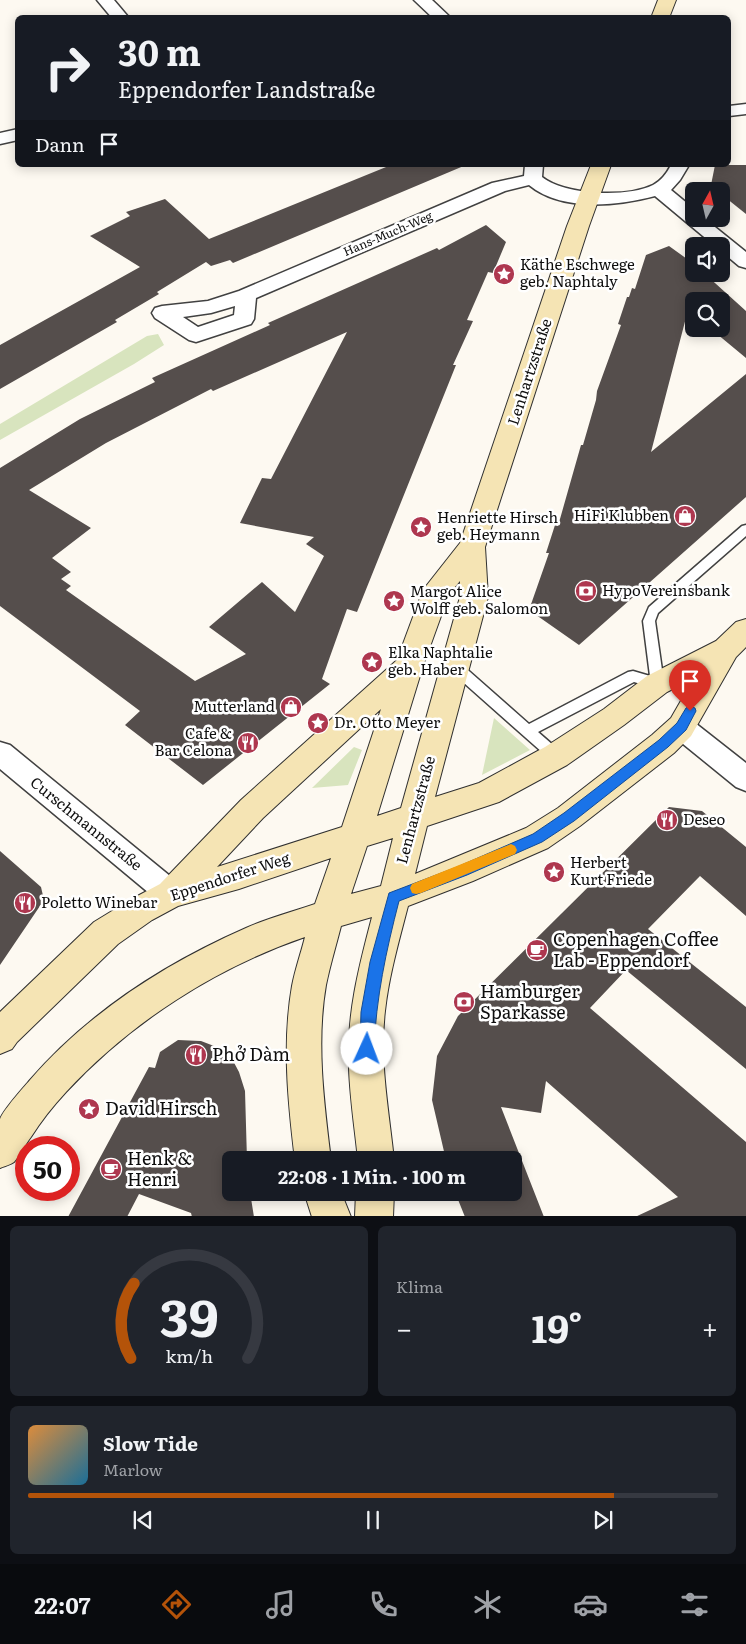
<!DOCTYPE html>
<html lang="de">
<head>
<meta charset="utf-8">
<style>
  body { margin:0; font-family:Literata,serif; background:#20242c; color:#f1f3f6; height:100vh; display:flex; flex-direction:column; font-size:19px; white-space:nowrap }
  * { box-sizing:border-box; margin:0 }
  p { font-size:16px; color:#9ea1a6 }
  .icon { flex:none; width:28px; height:28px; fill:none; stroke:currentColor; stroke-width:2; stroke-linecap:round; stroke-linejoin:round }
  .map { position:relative; height:1216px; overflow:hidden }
  .sheet { display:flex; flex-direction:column; gap:10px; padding:10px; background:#0d0f14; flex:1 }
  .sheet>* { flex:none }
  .banner { position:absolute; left:15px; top:15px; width:716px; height:152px; border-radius:8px; box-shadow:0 2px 12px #0003; background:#171b24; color:#f1f3f6; overflow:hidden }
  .needle { width:32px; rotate:8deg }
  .tools { position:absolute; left:685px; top:182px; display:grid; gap:10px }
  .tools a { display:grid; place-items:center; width:45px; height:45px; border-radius:8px; background:#171b24; box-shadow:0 2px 12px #0003; font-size:25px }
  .speed { position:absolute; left:15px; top:1136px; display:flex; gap:10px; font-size:25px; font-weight:700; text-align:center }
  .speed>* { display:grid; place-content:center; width:65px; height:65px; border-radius:50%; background:#171b24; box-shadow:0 2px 12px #0003; line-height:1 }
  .speed .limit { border:8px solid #d22; background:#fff; color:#111 }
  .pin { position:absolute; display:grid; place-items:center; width:42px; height:42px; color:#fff; margin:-51px -21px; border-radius:50% 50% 50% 0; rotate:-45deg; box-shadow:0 0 5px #0007 }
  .pin .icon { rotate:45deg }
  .me { position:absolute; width:55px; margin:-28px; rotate:2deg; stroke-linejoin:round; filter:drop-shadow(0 0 4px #0008) }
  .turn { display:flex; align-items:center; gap:18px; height:105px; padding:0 20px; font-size:22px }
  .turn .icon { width:65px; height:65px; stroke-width:2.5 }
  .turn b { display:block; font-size:35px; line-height:42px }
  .then { display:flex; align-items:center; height:48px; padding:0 20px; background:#0003; gap:10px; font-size:19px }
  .big { font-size:38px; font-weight:700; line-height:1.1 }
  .sheet .card { flex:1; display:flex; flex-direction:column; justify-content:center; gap:8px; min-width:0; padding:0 18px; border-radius:8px; background:#20242c }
  .sheet .dial { align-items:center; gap:0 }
  .dial svg { height:130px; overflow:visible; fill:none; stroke:#363941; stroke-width:7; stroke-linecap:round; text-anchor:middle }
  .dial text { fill:#f1f3f6; stroke:none }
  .song { display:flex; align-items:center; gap:15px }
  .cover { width:60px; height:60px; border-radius:8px; background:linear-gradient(135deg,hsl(30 70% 55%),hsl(200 70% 35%)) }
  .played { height:5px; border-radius:2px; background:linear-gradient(90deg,#b45309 85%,#363941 85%) }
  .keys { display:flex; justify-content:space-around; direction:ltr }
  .heat { display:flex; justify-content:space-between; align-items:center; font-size:28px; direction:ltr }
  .sheet .tiles { flex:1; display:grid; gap:10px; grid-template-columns:1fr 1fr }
  .card:last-child { grid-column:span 2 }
  .trip { position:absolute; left:222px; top:1151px; width:300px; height:50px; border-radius:8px; background:#171b24; box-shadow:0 2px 12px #0003; font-weight:700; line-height:50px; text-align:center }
  .menu { display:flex; height:80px; justify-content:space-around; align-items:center; background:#090b0e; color:#9ea1a6 }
  .menu .icon { width:35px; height:35px }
  .menu .on { color:#b45309 }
  .menu b { font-size:22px; color:#f1f3f6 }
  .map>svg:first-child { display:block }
</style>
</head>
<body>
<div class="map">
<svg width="746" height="1217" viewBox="0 0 746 1217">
  <rect width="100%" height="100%" fill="#fdf9f1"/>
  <path fill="#d8e4be" d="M158,334l6,11 -30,19 -134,76v-16l147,-88z
    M494,718l36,32 -48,25z
    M354,747l8,3 -14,35 -36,3z"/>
  <path fill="#554e4c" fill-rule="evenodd" d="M391,165h75l-233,98 -3,-3 -19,6 -5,-4 -49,30 2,2 -44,26 2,2 -117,67v-44l140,-78 -50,-31 40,-20 -4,-4 39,-13 44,40z
    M715,165h31v49l-25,-20v-3l-10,-6z
    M486,225l20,17 -13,31 -5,-1 -21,48 6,1 -20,44h3l-99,247 -10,-3 -25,70 8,5 -127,101 -78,-60 15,-14 -140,-105v-138l80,-49 75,-37 -3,-4 118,-53 -2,-2 169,-75 2,2zM347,332l-76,147 -9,-1 -22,45 74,14 -8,7 18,12 -29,56 -33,-30 -53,45 37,27 -51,27 -129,-91 5,-4 -10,-7 10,-7 -19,-14 39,-30 -62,-38 77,-47 105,-54 2,2z
    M669,246l25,18v10h11l41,37v47l-35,-29h10v-28h-27v13l-6,-4 -37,142 95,-78v123l-167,148 -50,-35 20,-57h-3l9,-28 3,1 23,-81h2l13,-45 1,-9 24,-66 -3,-1 9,-27h2l3,-9 3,1 11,-34z
    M669,807l33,4 44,36v69l-46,-40 -52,53 98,78v62l-120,-99 -36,38 156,134v75h-111l43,-20 -132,-116 -5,32 -40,-6 43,110h-79l-10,-25h59v-32h-68l-14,-60 5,-44 21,-40z
    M0,851l41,36 3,13 -44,65z
    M178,1040l23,1 13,5 17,11 8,15 6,19 2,69h-16v32h19l4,25h-62l-1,-4 -52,-19 -12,23h-59l81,-150 6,1 5,-16z"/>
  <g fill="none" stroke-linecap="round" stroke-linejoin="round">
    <g stroke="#414141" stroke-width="3">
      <path id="lane" d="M746,525v11l-88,77 -3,8 9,63 -2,4 -5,1 -23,-7 -96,50 23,20 2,4 -2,4 -5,2 -5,-2 -87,-77 -14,-15 1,-4 5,-1 5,1 68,60 99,-52 5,-1 17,5 -7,-55 6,-14 93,-81z"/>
    </g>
    <g stroke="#414141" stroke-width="3">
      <path id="street" d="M97,0h17l15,18h-17z
        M414,0h18l19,18h-18z
        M746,104v10l-17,2v-10z
        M18,129v11l-18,4v-11z
        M525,165h18l-1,12c23,18 84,21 111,8 8,-4 14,-12 18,-20h18l-9,15 -9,10 23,19v10h11l41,33v16l-7,-2 -18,-15v-5h-6l-60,-50c-38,10 -93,16 -126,-11l-24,6 -249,107 -2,21 -3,5 -55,18 -7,-2 -34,-22 -3,-5 3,-5 7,-2 46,-5 31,-10 253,-108 32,-7zM235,306l-1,9 -36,12 -15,-10 28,-4z
        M681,716l9,3 56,44v28l-10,-4 -64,-52 -4,-8 4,-8z
        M0,742l10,3 171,140 5,9 -5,9 -10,4 -10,-4 -161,-134z"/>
    </g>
    <g stroke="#303030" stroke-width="2">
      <path id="secondary" d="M658,0h18l-7,18h-18z
        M591,165h20l-22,61 -104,321 3,50 -53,200 44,-14 66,-36 59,-38 43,-33 69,-35 20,-19 10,-3v28l-10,10 -45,79 -17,17 -94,73 -32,22 -75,33 -65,25c-9,35 -19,69 -23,105 -6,50 4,100 9,149h-36c-3,-30 -8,-61 -9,-92 -3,-51 10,-102 23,-151l-31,9c-5,20 -11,39 -15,59 -10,57 -2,118 5,175h-36c-7,-57 -13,-117 -3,-174 3,-16 9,-33 13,-49 -90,31 -174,85 -239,155 -13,14 -25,29 -35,45 -6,8 -11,18 -17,25 -4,3 -10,4 -14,6 0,-11 0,-41 0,-49 4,-10 23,-31 30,-39 58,-67 136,-117 216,-152 22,-10 46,-16 69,-24l16,-46 -92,31 -61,17 -26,14 -34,24 -101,98 -5,7 -12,5v-42l94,-90 36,-22 30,-16 81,-84 156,-140 26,-70 37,-47 107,-317zM460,581v16l-59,211 -24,8 46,-150 26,-72zM694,678l-23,40 -19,17 -94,73 -32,20 -111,46 12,-48 72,-24 68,-37 57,-40 43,-33zM381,709l-39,118 -125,40 46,-49zM393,838l-12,48 -30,8 16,-48z
        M304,1192h37l10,25h-39z
        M356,1192h38l-1,25h-38z"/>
    </g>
    <use href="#lane" fill="#fff" fill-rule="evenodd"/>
    <use href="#street" fill="#fff" fill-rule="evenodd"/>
    <use href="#secondary" fill="#f5e4b4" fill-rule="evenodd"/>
  </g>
  <path fill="#1a73e8" stroke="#114b97" d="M690,706l5,2 1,3 -10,19 -18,17 -94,74 -32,21 -75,33 -68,26c-13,50 -23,97 -25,148l-2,5 -5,2 -5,-2 -2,-5 1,-37 9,-50 19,-69 68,-26 76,-33 31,-21 95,-73 18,-17 9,-15z"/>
  <path fill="#f59e0b" d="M511,844l4,2 2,4 -2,4 -94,39 -5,1 -4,-1 -2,-5 2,-4z"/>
  <defs>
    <g id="sight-disc" transform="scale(1.125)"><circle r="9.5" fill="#ae374f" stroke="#fff"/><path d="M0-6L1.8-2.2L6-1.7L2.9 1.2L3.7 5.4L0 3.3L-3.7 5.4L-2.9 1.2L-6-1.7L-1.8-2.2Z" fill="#fff"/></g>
    <g id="shop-disc" transform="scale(1.125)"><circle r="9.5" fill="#ae374f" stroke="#fff"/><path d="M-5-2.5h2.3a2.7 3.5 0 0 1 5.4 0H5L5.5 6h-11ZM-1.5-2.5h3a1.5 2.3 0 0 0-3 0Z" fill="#fff"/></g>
    <g id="bank-disc" transform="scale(1.125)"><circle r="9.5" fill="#ae374f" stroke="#fff"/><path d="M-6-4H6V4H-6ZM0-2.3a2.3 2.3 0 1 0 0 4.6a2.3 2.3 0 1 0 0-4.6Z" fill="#fff"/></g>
    <g id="restaurant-disc" transform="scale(1.125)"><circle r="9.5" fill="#ae374f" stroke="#fff"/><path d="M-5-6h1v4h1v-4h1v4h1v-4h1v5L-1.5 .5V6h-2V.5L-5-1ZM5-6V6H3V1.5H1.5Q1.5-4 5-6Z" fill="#fff"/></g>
    <g id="cafe-disc" transform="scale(1.125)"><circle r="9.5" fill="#ae374f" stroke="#fff"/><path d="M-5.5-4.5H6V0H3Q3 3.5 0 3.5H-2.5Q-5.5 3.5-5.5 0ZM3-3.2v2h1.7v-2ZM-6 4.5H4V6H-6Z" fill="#fff"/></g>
  </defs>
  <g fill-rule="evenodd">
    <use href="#sight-disc" x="504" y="274"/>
    <use href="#shop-disc" x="685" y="516"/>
    <use href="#sight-disc" x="421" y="527"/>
    <use href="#bank-disc" x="586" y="591"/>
    <use href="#sight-disc" x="394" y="601"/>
    <use href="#sight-disc" x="372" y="662"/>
    <use href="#shop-disc" x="291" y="707"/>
    <use href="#sight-disc" x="318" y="723"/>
    <use href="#restaurant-disc" x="248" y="743"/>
    <use href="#restaurant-disc" x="667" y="820"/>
    <use href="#sight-disc" x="554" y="872"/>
    <use href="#restaurant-disc" x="25" y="903"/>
    <use href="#cafe-disc" x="537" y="950"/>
    <use href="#bank-disc" x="464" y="1002"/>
    <use href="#restaurant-disc" x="196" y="1055"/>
    <use href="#sight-disc" x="89" y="1109"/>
    <use href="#cafe-disc" x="111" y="1169"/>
  </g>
  <g text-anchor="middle" stroke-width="5" stroke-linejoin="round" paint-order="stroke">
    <g font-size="12" fill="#0e0e0e" stroke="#fff">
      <text transform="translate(388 234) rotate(-23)" y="4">Hans-Much-Weg</text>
    </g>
    <g font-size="15" fill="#0e0e0e" stroke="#fff" text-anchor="start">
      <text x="520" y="270">Käthe Eschwege<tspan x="520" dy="17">geb. Naphtaly</tspan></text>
      <text x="669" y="521" text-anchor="end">HiFi Klubben</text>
      <text x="437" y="523">Henriette Hirsch<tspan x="437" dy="17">geb. Heymann</tspan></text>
      <text x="602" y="596">HypoVereinsbank</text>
      <text x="410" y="597">Margot Alice<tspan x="410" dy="17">Wolff geb. Salomon</tspan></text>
      <text x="388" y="658">Elka Naphtalie<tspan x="388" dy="17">geb. Haber</tspan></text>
      <text x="275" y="712" text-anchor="end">Mutterland</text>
      <text x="334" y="728">Dr. Otto Meyer</text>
      <text x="232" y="739" text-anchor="end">Cafe &amp;<tspan x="232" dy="17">Bar Celona</tspan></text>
      <text x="683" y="825">Deseo</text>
      <text x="570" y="868">Herbert<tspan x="570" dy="17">Kurt Friede</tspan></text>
      <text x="41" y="908">Poletto Winebar</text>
    </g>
    <g font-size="15" fill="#0e0e0e" stroke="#fff">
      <text transform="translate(530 372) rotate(-72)" y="5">Lenhartzstraße</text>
      <text transform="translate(416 810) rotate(-75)" y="5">Lenhartzstraße</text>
      <text transform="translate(86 824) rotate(39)" y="5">Curschmannstraße</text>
      <text transform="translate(230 877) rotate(-18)" y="5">Eppendorfer Weg</text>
    </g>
    <g font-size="18" fill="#0e0e0e" stroke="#fff" text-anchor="start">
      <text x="553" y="946">Copenhagen Coffee<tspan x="553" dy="21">Lab - Eppendorf</tspan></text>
      <text x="480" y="998">Hamburger<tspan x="480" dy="21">Sparkasse</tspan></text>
      <text x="212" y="1061">Phở Dàm</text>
      <text x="105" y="1115">David Hirsch</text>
      <text x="127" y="1165">Henk &amp;<tspan x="127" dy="21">Henri</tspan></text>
    </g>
  </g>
</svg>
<div class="tools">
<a><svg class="needle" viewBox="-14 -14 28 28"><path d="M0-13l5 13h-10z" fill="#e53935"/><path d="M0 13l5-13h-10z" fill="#9ea1a6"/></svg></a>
<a><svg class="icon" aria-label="sound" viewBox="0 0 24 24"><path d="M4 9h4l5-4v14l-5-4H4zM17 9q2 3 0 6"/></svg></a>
<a><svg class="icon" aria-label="search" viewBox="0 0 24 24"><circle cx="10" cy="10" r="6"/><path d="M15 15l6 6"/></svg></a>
</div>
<div class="speed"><div class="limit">50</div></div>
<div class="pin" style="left:690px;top:711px;background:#d93025"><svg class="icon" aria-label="arrive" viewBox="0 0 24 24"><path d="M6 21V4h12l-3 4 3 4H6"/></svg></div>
<svg class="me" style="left:367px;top:1049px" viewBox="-20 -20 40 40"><circle r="19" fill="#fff"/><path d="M0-13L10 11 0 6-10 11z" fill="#1a73e8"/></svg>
<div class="trip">22:08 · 1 Min. · 100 m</div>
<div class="banner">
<div class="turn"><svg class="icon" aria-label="right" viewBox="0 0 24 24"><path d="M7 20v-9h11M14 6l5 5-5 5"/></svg><div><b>30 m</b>Eppendorfer Landstraße</div></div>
<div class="then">Dann<svg class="icon" aria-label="arrive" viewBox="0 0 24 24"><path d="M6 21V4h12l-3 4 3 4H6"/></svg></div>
</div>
</div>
<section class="sheet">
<div class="tiles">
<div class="card dial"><svg viewBox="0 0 100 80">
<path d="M14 69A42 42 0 1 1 86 69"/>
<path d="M14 69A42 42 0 0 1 16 23" stroke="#b45309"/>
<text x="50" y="56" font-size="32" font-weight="700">39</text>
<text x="50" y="72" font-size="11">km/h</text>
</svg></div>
<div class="card"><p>Klima</p>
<div class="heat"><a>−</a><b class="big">19°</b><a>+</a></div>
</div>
<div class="card">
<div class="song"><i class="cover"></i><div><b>Slow Tide</b><p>Marlow</p></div></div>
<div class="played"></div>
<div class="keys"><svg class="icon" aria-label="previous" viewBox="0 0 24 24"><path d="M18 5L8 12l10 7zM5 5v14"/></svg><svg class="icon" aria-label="pause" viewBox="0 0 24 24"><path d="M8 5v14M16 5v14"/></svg><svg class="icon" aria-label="next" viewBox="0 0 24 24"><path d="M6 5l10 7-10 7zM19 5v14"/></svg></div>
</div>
</div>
</section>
<nav class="menu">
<b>22:07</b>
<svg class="icon on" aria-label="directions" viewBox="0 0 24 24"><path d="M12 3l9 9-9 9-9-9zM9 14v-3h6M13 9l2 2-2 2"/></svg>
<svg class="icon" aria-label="music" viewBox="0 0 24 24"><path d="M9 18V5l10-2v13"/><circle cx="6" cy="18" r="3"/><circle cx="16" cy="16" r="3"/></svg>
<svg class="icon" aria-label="phone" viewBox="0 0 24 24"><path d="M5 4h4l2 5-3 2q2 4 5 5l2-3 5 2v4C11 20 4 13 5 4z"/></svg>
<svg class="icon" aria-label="climate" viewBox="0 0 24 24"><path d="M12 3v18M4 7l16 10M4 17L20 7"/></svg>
<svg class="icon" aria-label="car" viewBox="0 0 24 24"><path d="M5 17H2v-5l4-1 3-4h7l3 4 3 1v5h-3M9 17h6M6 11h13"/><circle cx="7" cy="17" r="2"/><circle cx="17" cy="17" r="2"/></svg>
<svg class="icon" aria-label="filters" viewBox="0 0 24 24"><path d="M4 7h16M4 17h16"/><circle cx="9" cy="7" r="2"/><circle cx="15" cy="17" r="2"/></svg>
</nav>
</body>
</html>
